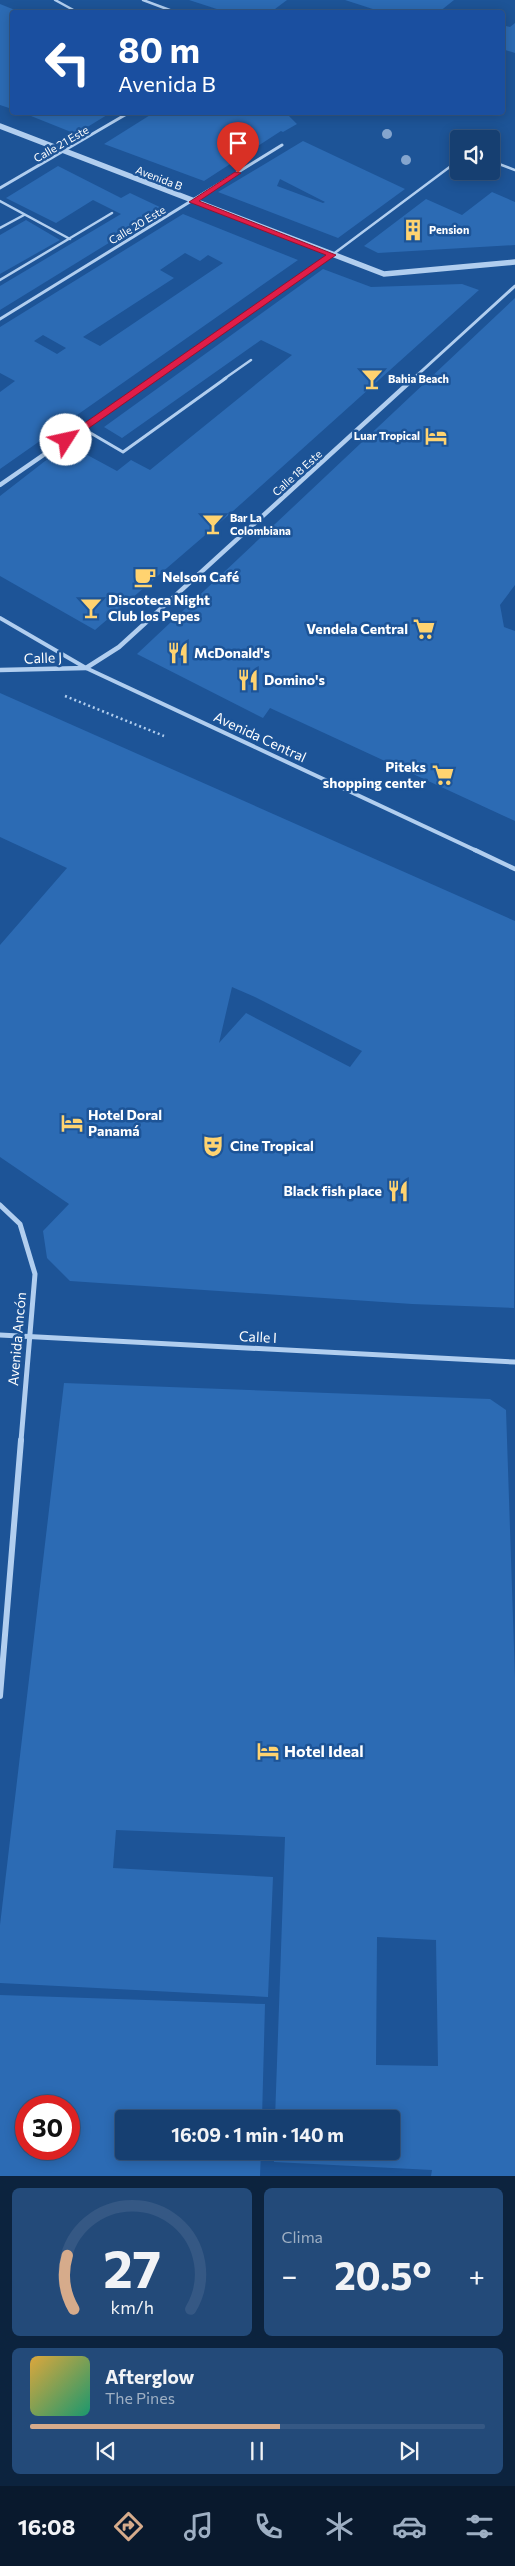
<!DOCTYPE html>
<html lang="es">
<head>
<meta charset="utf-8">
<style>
  body { margin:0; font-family:Commissioner,sans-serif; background:#234a79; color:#f1f3f6; height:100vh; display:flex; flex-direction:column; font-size:19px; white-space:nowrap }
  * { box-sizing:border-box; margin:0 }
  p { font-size:16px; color:#9eafc3 }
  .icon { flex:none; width:28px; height:28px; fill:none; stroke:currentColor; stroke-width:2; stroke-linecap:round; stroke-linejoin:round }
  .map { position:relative; height:2176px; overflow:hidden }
  .side { display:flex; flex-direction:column; gap:12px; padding:12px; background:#0c233e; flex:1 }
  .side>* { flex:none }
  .hud { position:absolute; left:10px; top:10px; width:495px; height:105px; border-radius:5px; box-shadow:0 2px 12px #0003,0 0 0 1px #355884; background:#1a4fa0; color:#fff; overflow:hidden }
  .controls { position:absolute; left:450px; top:130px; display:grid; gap:10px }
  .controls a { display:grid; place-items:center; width:50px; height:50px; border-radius:5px; background:#163f71; box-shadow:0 2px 12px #0003,0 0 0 1px #355884; font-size:25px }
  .speed { position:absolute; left:15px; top:2095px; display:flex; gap:10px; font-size:25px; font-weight:700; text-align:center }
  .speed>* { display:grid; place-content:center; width:65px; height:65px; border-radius:50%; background:#163f71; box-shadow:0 2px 12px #0003,0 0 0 1px #355884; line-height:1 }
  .speed .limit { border:8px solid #d22; background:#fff; color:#111 }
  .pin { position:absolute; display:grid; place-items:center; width:42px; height:42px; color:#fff; margin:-51px -21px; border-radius:50% 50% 50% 0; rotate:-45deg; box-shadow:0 0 5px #0007 }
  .pin .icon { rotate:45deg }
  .me { position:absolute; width:55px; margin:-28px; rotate:55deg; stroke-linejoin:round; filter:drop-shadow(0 0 4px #0008) }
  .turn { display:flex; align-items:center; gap:18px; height:105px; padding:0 25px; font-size:22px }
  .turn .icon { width:65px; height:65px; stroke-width:2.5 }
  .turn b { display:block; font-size:35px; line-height:42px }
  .big { font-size:38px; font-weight:700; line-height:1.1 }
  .side .card { flex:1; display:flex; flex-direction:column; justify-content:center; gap:8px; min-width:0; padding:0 18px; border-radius:8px; background:#234a79 }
  .side .dial { align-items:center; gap:0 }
  .dial svg { height:130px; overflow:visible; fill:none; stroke:#355884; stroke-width:7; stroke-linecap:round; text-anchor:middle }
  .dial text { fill:#f1f3f6; stroke:none }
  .song { display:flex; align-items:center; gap:15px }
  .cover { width:60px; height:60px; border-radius:8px; background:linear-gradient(135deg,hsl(40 70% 55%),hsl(160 70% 35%)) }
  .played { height:5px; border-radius:2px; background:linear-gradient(90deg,#d6ab8b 55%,#355884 55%) }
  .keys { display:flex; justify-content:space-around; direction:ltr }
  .heat { display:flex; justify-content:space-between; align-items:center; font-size:28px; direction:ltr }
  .side .tiles { flex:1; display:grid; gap:12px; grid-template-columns:1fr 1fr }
  .card:last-child { grid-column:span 2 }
  .trip { position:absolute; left:115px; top:2110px; width:285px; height:50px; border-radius:5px; background:#163f71; box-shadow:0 2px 12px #0003,0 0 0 1px #355884; font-weight:700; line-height:50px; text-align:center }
  .dock { display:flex; height:80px; justify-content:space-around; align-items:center; background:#09192d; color:#9eafc3 }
  .dock .icon { width:35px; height:35px }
  .dock .current { color:#d6ab8b }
  .dock b { font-size:22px; color:#f1f3f6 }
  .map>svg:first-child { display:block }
</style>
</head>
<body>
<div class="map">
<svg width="515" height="2176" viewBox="0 0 515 2176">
  <rect width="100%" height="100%" fill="#1d5497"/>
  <path fill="#2c6bb4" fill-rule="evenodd" d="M189,0h98l-16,12h-45z
    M345,0h109l-15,12h-57z
    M0,4l20,8h-8v97l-12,-4z
    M515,23v30l-13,-4v-24l8,2z
    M21,112h80l6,3 -31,19z
    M155,112h130l12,12 -14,8 -2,-1 -77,50 -100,-37z
    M303,141l102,48 -67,49 -120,-46zM280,179l45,23 -2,1 -46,-17z
    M58,166l63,32 9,-5 34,16 -164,101v-24l121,-72 -28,-14 -37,23 -50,-25z
    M492,192l23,10v43l-137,8 -14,-7 62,-47 36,16z
    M183,214l115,46 -298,209v-77l15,-11 -15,-8v-46zM185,253l15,8 8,-6 15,8 -123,83 -17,-9 91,-59 -14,-8zM43,335l23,13 -9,6 -23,-13z
    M26,220l34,20 -60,34v-39z
    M323,269l48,18 91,-3 17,6 -247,222 -137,118 -95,-54v-80l67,-52 50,27 14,-11 19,10 142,-115 -31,-15 -139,98 -18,-11z
    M515,298v287l-15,20 4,22 11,4v190l-245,-113 -7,10 -126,-64z
    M0,693l515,228 -1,387 -102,-4 -342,-23 -23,-23 -4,-27 26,-27 -69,-47v-212l67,-77 -67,-31zM232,987l23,10 107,54 -12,16 -104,-54 -27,30z
    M64,1383l426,16 16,11 9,268v498h-84l1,-6 -158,-8v-11h117v-32h-116l10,-282 -169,-7 -3,38 160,9 -5,120 -268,-14v-58zM377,1937l59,3 2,126 -62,-1z
    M0,1995l265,9 -3,115h-138v32h137l-1,25h-260zM26,2106h43v43h-43z"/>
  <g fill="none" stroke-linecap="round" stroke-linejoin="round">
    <path stroke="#b1ceef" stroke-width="2.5" stroke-dasharray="2 3" stroke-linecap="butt" d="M65,696l99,40"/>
    <path stroke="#b1ceef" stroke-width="2.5" d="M55,0l22,12
      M143,0l32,12
      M491,161l24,9
      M0,201l70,38
      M0,228l24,-13
      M332,255l127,-95
      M0,280l112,-67
      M224,379l27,-19"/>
    <path stroke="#b1ceef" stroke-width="3" d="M82,428l41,24 103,-74"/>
    <path stroke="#b1ceef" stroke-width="4" d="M0,618l86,50 391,183"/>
    <path stroke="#b1ceef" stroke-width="4.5" d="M475,850l40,19"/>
    <path stroke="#b1ceef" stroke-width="3" d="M0,188l130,-76
      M0,319l282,-174
      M153,379l179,-124
      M413,379l102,-93"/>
    <path stroke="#b1ceef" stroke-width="4.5" d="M0,485l155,-107
      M0,670l86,-2 33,-21 295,-269"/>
    <path stroke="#b1ceef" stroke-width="5" d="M0,1205l20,19 15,50 -14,167
      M0,1335l515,27"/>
    <path stroke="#b1ceef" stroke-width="6" d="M0,1696l21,-256"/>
    <path stroke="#b1ceef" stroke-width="5.5" d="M0,126l384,148 131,-12"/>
  </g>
  <g fill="#84a5ce">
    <circle cx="387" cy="134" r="5"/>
    <circle cx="406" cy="160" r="5"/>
  </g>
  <path fill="#e11d48" stroke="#92132f" d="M235,172l6,1 -42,28 137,54 -267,187h-6v-4l263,-183 -137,-53z"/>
  <defs>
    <g id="building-bare" transform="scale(1.725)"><path d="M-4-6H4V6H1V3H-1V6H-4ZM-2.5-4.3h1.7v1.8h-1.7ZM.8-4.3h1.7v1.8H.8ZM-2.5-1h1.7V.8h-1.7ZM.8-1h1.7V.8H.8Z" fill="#ffd370" stroke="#1d5497" stroke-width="2.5" paint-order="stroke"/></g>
    <g id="bar-bare" transform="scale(1.725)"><path d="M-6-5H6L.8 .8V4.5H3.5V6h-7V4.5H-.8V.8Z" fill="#ffd370" stroke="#1d5497" stroke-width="2.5" paint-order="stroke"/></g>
    <g id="hotel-bare" transform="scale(1.725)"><path d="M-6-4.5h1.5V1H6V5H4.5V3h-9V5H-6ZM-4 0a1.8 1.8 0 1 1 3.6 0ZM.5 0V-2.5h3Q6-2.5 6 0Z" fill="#ffd370" stroke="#1d5497" stroke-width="2.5" paint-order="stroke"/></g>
    <g id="cafe-bare" transform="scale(1.725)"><path d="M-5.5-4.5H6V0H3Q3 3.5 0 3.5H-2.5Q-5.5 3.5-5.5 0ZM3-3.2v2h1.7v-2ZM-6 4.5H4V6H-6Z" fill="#ffd370" stroke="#1d5497" stroke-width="2.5" paint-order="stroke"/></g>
    <g id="supermarket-bare" transform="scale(1.725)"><path d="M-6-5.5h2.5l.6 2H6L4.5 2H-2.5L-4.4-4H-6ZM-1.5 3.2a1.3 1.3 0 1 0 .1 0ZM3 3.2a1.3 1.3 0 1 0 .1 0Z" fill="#ffd370" stroke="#1d5497" stroke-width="2.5" paint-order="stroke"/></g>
    <g id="restaurant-bare" transform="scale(1.725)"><path d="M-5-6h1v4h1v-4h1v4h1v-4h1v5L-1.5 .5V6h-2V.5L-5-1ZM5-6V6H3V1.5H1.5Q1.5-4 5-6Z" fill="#ffd370" stroke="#1d5497" stroke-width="2.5" paint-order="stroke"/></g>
    <g id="theatre-bare" transform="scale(1.725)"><path d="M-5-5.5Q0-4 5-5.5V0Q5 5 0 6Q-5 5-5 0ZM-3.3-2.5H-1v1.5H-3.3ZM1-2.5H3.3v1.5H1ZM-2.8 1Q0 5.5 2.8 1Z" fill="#ffd370" stroke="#1d5497" stroke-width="2.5" paint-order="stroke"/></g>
  </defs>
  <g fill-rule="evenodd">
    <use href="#building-bare" x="413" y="230"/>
    <use href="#bar-bare" x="372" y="379"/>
    <use href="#hotel-bare" x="436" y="436"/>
    <use href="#bar-bare" x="213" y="524"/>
    <use href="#cafe-bare" x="145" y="577"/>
    <use href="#bar-bare" x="91" y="608"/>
    <use href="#supermarket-bare" x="424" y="629"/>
    <use href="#restaurant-bare" x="178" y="653"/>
    <use href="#restaurant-bare" x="248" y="680"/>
    <use href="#supermarket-bare" x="443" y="775"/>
    <use href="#hotel-bare" x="72" y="1123"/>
    <use href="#theatre-bare" x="213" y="1146"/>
    <use href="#restaurant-bare" x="398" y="1191"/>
    <use href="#hotel-bare" x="268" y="1751"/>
  </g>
  <g text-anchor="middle" stroke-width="5" stroke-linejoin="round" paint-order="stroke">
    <g font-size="11" fill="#fff" stroke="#1d5497">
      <text transform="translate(61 144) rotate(-30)" y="4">Calle 21 Este</text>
      <text transform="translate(159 178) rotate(21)" y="4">Avenida B</text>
      <text transform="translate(137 225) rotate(-31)" y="4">Calle 20 Este</text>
      <text transform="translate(297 473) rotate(-42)" y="4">Calle 18 Este</text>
    </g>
    <g font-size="11" font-weight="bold" fill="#fff" stroke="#1d5497" text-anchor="start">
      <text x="429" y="234">Pension</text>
      <text x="388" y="383">Bahia Beach</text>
      <text x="420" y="440" text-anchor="end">Luar Tropical</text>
      <text x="230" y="522">Bar La<tspan x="230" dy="13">Colombiana</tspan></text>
    </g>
    <g font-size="14" font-weight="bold" fill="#fff" stroke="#1d5497" text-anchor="start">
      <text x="162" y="582">Nelson Café</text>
      <text x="108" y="605">Discoteca Night<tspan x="108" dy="16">Club los Pepes</tspan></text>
      <text x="408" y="634" text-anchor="end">Vendela Central</text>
      <text x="194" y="658">McDonald's</text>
      <text x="264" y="685">Domino's</text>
      <text x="426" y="772" text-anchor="end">Piteks<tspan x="426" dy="16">shopping center</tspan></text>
      <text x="88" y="1120">Hotel Doral<tspan x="88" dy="16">Panamá</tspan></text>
      <text x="230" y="1151">Cine Tropical</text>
      <text x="382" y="1196" text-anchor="end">Black fish place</text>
    </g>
    <g font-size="14" fill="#fff" stroke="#1d5497">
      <text transform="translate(43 658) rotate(-2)" y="5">Calle J</text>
      <text transform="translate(260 737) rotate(25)" y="5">Avenida Central</text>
      <text transform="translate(258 1337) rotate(3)" y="5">Calle I</text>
      <text transform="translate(17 1339) rotate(-85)" y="5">Avenida Ancón</text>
    </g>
    <g font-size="16" font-weight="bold" fill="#fff" stroke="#1d5497" text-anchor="start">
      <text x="284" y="1757">Hotel Ideal</text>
    </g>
  </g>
</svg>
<div class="controls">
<a><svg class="icon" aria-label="sound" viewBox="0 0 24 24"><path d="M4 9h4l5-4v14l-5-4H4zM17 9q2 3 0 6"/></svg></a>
</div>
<div class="speed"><div class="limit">30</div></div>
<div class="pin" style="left:238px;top:173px;background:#d93025"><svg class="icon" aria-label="arrive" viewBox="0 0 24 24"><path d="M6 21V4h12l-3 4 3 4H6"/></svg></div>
<svg class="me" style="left:66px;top:440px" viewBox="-20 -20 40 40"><circle r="19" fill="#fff"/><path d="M0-13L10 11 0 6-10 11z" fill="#e11d48"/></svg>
<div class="trip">16:09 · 1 min · 140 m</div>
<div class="hud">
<div class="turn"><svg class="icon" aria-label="left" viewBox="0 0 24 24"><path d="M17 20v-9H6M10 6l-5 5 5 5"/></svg><div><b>80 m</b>Avenida B</div></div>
</div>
</div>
<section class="side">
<div class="tiles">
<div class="card dial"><svg viewBox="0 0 100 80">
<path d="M14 69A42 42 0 1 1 86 69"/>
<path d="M14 69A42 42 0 0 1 10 36" stroke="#d6ab8b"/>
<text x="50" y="56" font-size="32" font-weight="700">27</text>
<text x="50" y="72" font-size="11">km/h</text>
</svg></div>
<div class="card"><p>Clima</p>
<div class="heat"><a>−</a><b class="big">20.5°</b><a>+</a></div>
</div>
<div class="card">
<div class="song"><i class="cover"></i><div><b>Afterglow</b><p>The Pines</p></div></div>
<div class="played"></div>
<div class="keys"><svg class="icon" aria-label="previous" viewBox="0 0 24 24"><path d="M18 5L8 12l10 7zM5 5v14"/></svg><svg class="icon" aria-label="pause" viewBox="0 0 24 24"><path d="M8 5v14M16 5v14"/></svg><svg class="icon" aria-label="next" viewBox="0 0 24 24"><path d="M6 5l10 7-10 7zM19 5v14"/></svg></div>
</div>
</div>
</section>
<nav class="dock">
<b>16:08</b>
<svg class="icon current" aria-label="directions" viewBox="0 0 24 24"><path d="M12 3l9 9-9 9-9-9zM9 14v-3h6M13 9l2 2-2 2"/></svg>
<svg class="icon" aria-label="music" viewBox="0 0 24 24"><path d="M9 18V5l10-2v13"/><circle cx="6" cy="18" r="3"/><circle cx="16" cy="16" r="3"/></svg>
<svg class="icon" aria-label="phone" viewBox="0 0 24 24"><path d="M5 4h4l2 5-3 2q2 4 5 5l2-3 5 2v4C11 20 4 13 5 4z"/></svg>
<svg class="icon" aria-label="climate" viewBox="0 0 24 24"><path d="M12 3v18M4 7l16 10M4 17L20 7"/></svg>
<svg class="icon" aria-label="car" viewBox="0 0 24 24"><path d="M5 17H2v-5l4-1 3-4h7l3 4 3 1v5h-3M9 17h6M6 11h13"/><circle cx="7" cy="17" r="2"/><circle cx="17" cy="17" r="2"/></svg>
<svg class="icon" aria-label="filters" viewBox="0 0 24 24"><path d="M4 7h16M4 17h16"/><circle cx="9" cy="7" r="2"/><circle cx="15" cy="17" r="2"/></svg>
</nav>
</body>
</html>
